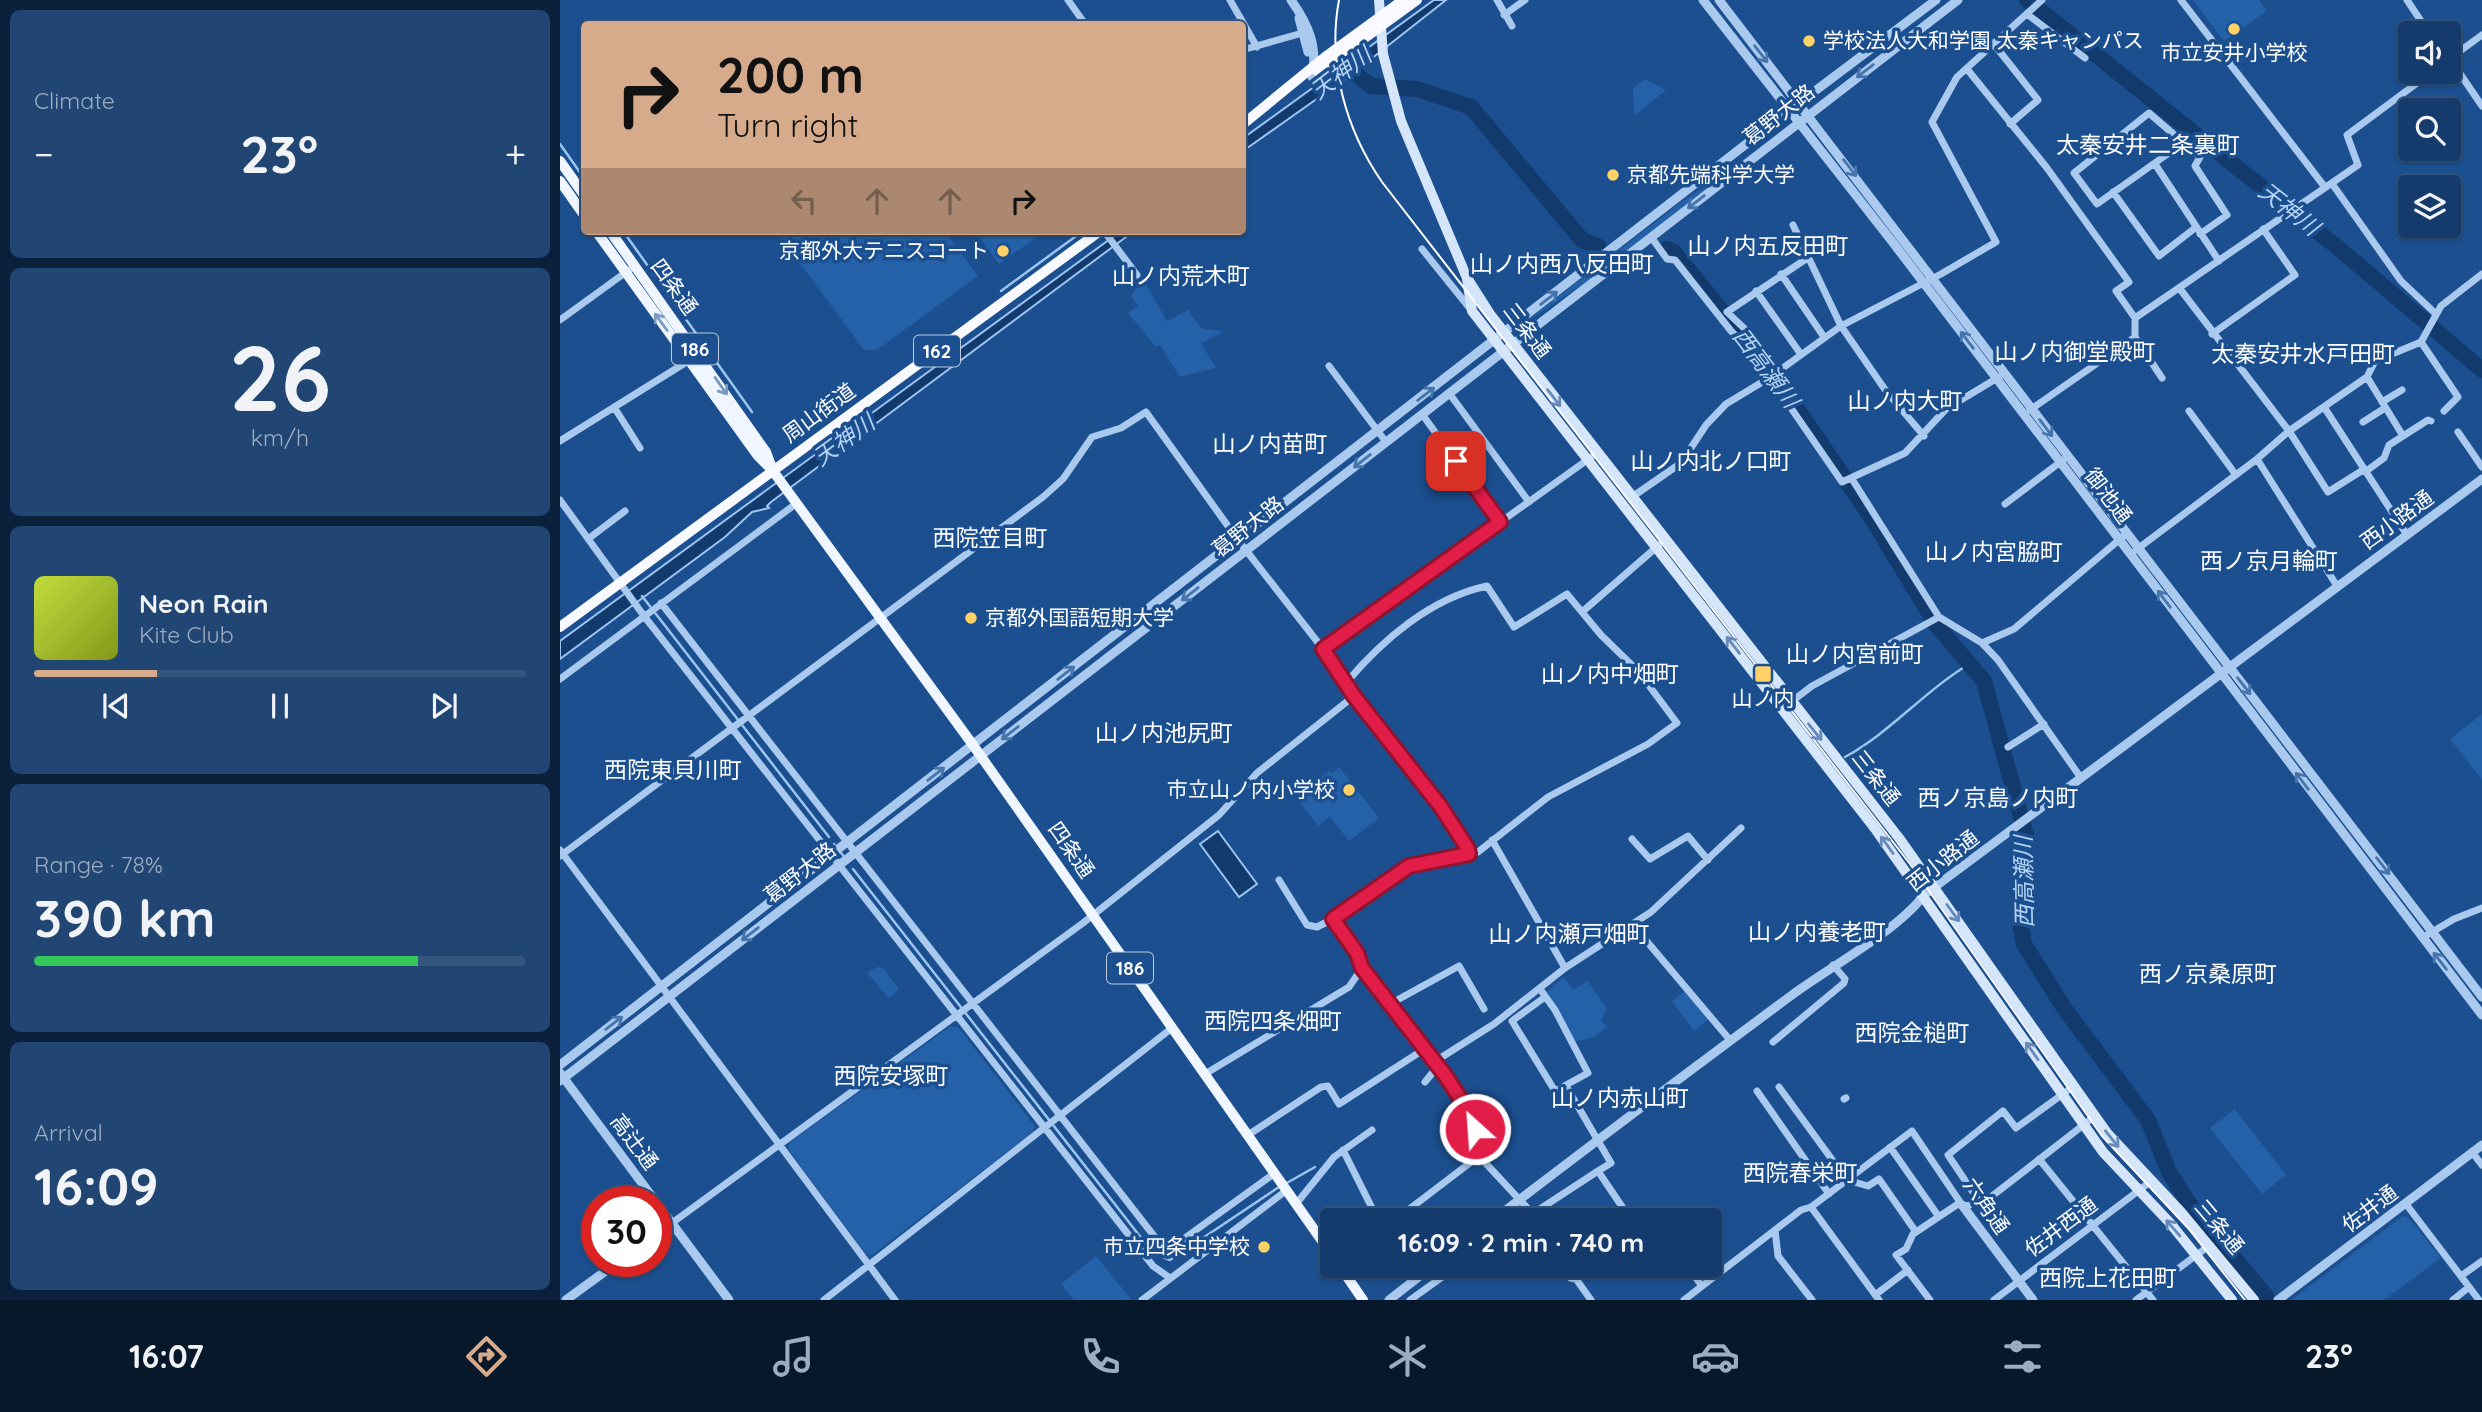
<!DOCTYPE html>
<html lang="en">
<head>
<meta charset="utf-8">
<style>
  body { margin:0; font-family:Quicksand,"Noto Sans JP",sans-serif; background:#214673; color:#f1f3f6; height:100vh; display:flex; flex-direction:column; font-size:26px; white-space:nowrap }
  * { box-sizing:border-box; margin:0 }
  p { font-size:23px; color:#9dadc1 }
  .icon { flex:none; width:38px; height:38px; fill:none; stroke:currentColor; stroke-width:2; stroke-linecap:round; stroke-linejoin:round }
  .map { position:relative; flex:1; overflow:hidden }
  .drawer { display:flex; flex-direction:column; gap:10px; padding:10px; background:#0b203b; width:560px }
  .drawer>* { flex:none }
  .banner { position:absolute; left:21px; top:21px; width:665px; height:214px; border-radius:7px; box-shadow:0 2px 5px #0004,0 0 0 2px #33557e; background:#d6ab8b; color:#111; overflow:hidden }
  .controls { position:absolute; left:1838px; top:21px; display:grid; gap:14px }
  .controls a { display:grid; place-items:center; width:63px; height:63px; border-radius:7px; background:#143b6b; box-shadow:0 2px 5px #0004,0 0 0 2px #33557e; font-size:35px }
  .speed { position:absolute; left:21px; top:1186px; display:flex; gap:14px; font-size:35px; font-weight:700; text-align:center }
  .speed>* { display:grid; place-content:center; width:91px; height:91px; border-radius:50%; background:#143b6b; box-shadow:0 2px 5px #0004,0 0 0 2px #33557e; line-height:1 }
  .speed .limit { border:10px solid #d22; background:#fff; color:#111 }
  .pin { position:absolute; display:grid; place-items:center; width:60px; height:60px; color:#fff; margin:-30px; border-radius:14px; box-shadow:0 4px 10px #0006 }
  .me { position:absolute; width:77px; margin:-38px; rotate:334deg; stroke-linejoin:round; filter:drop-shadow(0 0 5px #0008) }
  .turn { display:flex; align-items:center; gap:24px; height:147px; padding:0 21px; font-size:32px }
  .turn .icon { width:91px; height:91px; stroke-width:2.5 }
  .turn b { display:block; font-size:49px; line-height:60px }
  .lanes { display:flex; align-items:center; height:66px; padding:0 21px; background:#0003; justify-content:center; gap:35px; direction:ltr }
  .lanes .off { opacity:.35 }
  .big { font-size:52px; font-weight:800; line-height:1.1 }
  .drawer .card { flex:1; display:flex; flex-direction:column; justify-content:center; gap:10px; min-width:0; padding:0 24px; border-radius:10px; background:#214673 }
  .drawer .dial { align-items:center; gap:0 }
  .dial b { font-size:91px; line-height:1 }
  .song { display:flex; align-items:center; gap:21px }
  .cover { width:84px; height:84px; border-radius:10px; background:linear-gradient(135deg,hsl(70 70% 55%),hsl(70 70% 35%)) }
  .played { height:7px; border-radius:4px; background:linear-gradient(90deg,#d6ab8b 25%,#33557e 25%) }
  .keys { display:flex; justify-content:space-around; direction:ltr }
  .heat { display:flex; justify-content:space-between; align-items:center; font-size:38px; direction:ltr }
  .charge { height:10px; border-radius:5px; background:linear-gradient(90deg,#34c759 78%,#33557e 0) }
  .trip { position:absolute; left:760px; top:1208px; width:402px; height:70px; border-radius:7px; background:#143b6b; box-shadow:0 2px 5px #0004,0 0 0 2px #33557e; font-weight:800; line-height:70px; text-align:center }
  .tab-bar { display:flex; height:112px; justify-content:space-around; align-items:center; background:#08182b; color:#9dadc1 }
  .tab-bar .icon { width:49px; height:49px }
  .tab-bar .selected { color:#d6ab8b }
  .tab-bar b { font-size:32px; color:#f1f3f6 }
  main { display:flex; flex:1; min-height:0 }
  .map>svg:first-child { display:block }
</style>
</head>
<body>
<main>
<section class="drawer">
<div class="card"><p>Climate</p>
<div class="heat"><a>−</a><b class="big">23°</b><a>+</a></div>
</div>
<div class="card dial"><b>26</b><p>km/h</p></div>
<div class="card">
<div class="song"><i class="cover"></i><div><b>Neon Rain</b><p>Kite Club</p></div></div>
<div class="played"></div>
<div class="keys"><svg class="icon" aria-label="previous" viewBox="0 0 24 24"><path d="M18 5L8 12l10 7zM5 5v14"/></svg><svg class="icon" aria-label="pause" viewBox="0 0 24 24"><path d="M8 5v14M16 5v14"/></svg><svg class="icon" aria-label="next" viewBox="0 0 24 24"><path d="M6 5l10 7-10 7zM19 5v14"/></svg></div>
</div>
<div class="card"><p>Range · 78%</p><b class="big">390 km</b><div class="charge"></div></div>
<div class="card"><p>Arrival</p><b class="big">16:09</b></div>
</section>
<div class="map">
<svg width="1922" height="1300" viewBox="0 0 1922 1300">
  <rect width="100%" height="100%" fill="#1b4f8f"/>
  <path fill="#2461a8" d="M1633,0h66l8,11 -43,30z
    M1085,79l21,11 -32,26 -1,-28z
    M1221,130l-186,146 -75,50 168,-129 30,-18z
    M233,231h152l33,45 -101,74h-13l-82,-111z
    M415,231h56l5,7 -37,26z
    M583,279l24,42 21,-11 13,18 19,3 1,2 -20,10 15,25 -36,9 -20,-32 -5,1 -27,-33 10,-7 -7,-10z
    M1922,714v66l-32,-41z
    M779,767l40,51 -30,23 -19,-24 -12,9 -22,-29 33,-26 4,2z
    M317,967l6,1 16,21 -10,9 -22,-25z
    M1004,977l9,13 15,-9 19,28 -6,11 6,7 -13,10 -20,5 -27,-50z
    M1125,991l25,28 -16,12 -22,-30z
    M391,1026l7,1 76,98 -1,7 -161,123 -6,-1 -78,-105 2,-7z
    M1675,1109l51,66 -24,19 -52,-66z
    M1843,1216l5,1 33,41 -57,42h-93z
    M536,1256l36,44h-58l-13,-16z"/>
  <path fill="#123a6d" stroke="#9cc4f0" stroke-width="2" d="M874,0h12l-94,74 -109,77 -1,-12z
    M561,231h13l-363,271 -4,4 2,2 -17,4 -27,25 -165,122v-18z
    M658,831l39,53 -18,13 -39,-53z"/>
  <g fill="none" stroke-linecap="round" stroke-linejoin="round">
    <path stroke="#9cc4f0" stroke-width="2.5" d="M0,144l24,34
      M63,231l129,181
      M441,291l82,-60
      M82,596l187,241
      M1285,757c46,-25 80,-67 126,-94
      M274,844l12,15
      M293,869l300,384 17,7 109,-73
      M725,1184l30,-17"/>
    <path stroke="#123a6d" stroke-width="16" d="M1467,0l315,251 140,119
      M788,68l23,18 46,3 54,18 111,133 16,6
      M1107,249l7,3 103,127 96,141 64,106 47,55 42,154 -5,93 3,16 40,64 84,112 21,52 23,36 74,88"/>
    <path stroke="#a9c9ee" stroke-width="7" d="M508,0l17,24
      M670,0l27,47
      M937,0l15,26
      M1621,0l143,186
      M1847,0l22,33
      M1467,14l58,44
      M944,15l21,-15
      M1433,43l45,57 -28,24
      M682,50l64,-18
      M1888,56l34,50
      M1889,59l33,-24
      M1407,69l80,99 82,114 -13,9 19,27v19l-105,73
      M1623,143l-86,61 -23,-31 75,-60 51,44 -5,9 32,49 -27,19
      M1595,164l64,97
      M1773,185l68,96 35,33
      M1553,192l46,64 36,-28
      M1233,225l48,101 45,65 38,45
      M544,231l33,44
      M1091,237l16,22 8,1 56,71 20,19 91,132 63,-29 41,-44 53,-32
      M862,249l50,62
      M1221,274l43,63
      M1620,289l109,142 39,61 35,-22
      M1196,291l44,62
      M1575,318l223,-153 -11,-30 85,-63
      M0,320l69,-50
      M1652,334l83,-59 -32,-46
      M1575,337l27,41
      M1861,342l37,55 -14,14
      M769,366l57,76
      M1218,370l-31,-39 -20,-19 82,-55
      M1807,377l36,59
      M889,393l80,109
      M1822,402l20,-12
      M54,407l26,41
      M1764,407l83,128
      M1629,411l47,64
      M862,414l78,108
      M1803,422l22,-14
      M1898,432l24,35
      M0,441l133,-83
      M1697,459l80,127
      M1805,472l19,-14 5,-13 39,-25 3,1
      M1292,479l87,138 43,26 16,17 83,118
      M1072,497l49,-34 25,-38 20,-21 43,-26 72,-52 100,-52 55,-32 -64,-120 25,-45 85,-77
      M0,500l84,116 509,650 17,12
      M1445,504l58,-44
      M28,539l37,-28
      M1576,550l121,-91 32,-28 78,-54 8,-16 46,-19 20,-36 41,-32
      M101,603l500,642 10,3 104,-75
      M1022,612l77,-67
      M1422,643l32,-14 112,-95
      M763,649l274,-196
      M0,679l237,-176
      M786,683c36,-43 85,-85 141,-97l27,41 53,-33 34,41 37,36 39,52 -29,21 -100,53 -70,55 -69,14 -76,53 24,34 5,15 83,107 30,46 -3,23 7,12 53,57
      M1231,702l21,-16 127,-69
      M1448,747l36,-23
      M1072,839l18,20 38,-23 20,24
      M932,840l73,128
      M0,850l335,450
      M0,856l483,-359 20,-18 29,-42 29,-9 25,-16 92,128 85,109 31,47 87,112 28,46
      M719,880l28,45 10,2 16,-8
      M1073,925l97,115
      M1862,938l32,-19 28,-11
      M980,989l15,21 33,63 -33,18 -43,-70 33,-24
      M830,1004l69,-38 25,43
      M1213,1042l71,-59 1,-4 -12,-14
      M874,1062l60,-38 71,-56 86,-56 90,-84
      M645,1074l144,-87 13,-19
      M865,1082l13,-16
      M1006,1086l45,77 -13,8
      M1219,1087l68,93 21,6 11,-7 37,53
      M1197,1091l72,103
      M1284,1099l2,-1
      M688,1135l73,-48 7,-1 11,18 84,-54
      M1330,1147l49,70
      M783,1150l35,70
      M1912,1152l10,13
      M1479,1159l114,141
      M1419,1201l-31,-46 55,-44 13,17 58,-42
      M736,1204l38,-47 38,-27
      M1846,1204l73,96
      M1251,1207l68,93
      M835,1220l84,-64
      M963,1220l75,-49 33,49
      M1086,1220h6
      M112,1223l411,-300 136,-108 38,-42 97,-77
      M1215,1230l3,26 34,44
      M1126,1265l16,21
      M1901,1276l21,-15
      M1011,1278l5,1 15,21
      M1315,1295l33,-25
      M264,1300l348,-272
      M582,1300l145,-110
      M850,1300l49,-35
      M1124,1300l117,-90 10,-3 101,-76 50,74
      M1370,1300l-34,-45 10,-6 7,-15 45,-30 10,2 7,-5 12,-1 108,-84
      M1434,1300l156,-118
      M1576,1300l74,-55
      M1893,1300l16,-13"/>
    <path stroke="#a9c9ee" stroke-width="9" d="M731,0c18,25 27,47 21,77
      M1143,0l191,244 588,771
      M1159,0l763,997
      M739,18l9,34
      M0,1065l1239,-962 137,-103
      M0,1073l169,227
      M0,1081l1398,-1081
      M1402,1205l71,95
      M933,1220c99,-76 199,-151 299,-225 38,-28 105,-64 132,-100l558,-416
      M96,1234l16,-11
      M6,1300l52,-38
      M829,1300l45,-35
      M1718,1300l204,-155"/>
    <path stroke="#d6e6fa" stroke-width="10" d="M819,0l4,54 18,67 66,157 23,36 409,524 208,295 74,79 73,88
      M907,279l5,32 404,519 227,322 67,71 62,77"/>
    <path stroke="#f0f6ff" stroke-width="10" d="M0,161l24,34
      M0,181l24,34
      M36,231l162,225 15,15 200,274 359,510
      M50,231l156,221 6,16
      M779,1265l24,35"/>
    <path stroke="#f8faff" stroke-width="10" d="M758,72l99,-72
      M682,125l83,-68 78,-57
      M0,627l540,-396"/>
    <path stroke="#fff" stroke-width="2" d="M779,0c-12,64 7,130 43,182l528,682 192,272 86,92 57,72"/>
  </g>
  <defs><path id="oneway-shaft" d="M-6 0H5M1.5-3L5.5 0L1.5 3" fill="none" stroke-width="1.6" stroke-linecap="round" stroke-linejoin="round" transform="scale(1.75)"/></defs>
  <g stroke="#4674ac">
    <use href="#oneway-shaft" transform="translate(1201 54) rotate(52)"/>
    <use href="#oneway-shaft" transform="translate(1305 71) rotate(143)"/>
    <use href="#oneway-shaft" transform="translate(1290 168) rotate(52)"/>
    <use href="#oneway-shaft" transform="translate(1136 202) rotate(142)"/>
    <use href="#oneway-shaft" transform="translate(989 298) rotate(-38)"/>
    <use href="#oneway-shaft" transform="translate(1407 340) rotate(-127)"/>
    <use href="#oneway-shaft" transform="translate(866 394) rotate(-38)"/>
    <use href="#oneway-shaft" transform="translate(1486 428) rotate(53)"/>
    <use href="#oneway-shaft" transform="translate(802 461) rotate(142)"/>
    <use href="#oneway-shaft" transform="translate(630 594) rotate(142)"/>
    <use href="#oneway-shaft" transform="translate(1604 599) rotate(-127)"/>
    <use href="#oneway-shaft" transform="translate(506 673) rotate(-38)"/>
    <use href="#oneway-shaft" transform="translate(1684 686) rotate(52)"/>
    <use href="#oneway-shaft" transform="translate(450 733) rotate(142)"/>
    <use href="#oneway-shaft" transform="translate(376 774) rotate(-38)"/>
    <use href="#oneway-shaft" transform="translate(1742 781) rotate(-127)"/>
    <use href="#oneway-shaft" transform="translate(1823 866) rotate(52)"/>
    <use href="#oneway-shaft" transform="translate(190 934) rotate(142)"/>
    <use href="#oneway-shaft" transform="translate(1880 961) rotate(-128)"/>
    <use href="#oneway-shaft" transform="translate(54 1023) rotate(-38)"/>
  </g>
  <g stroke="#7b9ac1">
    <use href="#oneway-shaft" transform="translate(101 322) rotate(-126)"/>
    <use href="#oneway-shaft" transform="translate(161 386) rotate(55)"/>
  </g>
  <g stroke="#668bba">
    <use href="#oneway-shaft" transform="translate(994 398) rotate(52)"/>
    <use href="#oneway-shaft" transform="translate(1173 645) rotate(-128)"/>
    <use href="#oneway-shaft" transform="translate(1255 732) rotate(51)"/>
    <use href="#oneway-shaft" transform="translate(1327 845) rotate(-126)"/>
    <use href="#oneway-shaft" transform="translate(1393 913) rotate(54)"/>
    <use href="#oneway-shaft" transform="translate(1472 1051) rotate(-125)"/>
    <use href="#oneway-shaft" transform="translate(1552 1139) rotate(51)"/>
    <use href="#oneway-shaft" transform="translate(1613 1228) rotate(-131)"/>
  </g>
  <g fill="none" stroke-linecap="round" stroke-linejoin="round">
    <g stroke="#92132f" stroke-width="18">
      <path id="route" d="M896,461l44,61 -177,127 31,47 87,111 27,42 1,5 -60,12 -76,53 24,34 5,15 83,107 30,46v8"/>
    </g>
    <use href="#route" stroke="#e11d48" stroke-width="12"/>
  </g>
  <g fill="#ffd166" stroke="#1b4f8f" stroke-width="2.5">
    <circle cx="1674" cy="29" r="7"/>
    <circle cx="1249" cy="41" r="7"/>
    <circle cx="1053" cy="175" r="7"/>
    <circle cx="443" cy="251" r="7"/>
    <circle cx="411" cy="618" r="7"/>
    <rect x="1194" y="665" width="18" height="18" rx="3.5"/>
    <circle cx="789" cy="790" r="7"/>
    <circle cx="704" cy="1247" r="7"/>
  </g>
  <g text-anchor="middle" stroke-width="7" stroke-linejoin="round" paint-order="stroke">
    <g fill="#1b4f8f" stroke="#bbcadd" stroke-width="2">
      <rect x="112" y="333.5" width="46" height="31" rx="5"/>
      <rect x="354" y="335.5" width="46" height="31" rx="5"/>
      <rect x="547" y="952.5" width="46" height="31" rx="5"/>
    </g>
    <g font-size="19" font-weight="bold" fill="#fff">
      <text x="135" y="356">186</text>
      <text x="377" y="358">162</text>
      <text x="570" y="975">186</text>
    </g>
    <g font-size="21" fill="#fff" stroke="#1b4f8f" text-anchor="start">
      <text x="1263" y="48">学校法人大和学園 太秦キャンパス</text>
      <text x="1674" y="60" text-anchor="middle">市立安井小学校</text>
      <text x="1067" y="182">京都先端科学大学</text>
      <text x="429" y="258" text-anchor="end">京都外大テニスコート</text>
      <text x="425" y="625">京都外国語短期大学</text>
      <text x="1203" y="706" text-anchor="middle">山ノ内</text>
      <text x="775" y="797" text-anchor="end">市立山ノ内小学校</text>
      <text x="690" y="1254" text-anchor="end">市立四条中学校</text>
    </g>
    <g font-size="21" fill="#fff" stroke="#1b4f8f">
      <text transform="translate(1219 115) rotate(-38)" y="7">葛野大路</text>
      <text transform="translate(114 287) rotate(54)" y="7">四条通</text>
      <text transform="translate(967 331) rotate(53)" y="7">三条通</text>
      <text transform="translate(259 413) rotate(-36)" y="7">周山街道</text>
      <text transform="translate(1548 496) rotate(53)" y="7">御池通</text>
      <text transform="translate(1837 520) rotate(-36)" y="7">西小路通</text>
      <text transform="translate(688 527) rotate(-38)" y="7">葛野大路</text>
      <text transform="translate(1316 778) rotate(52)" y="7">三条通</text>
      <text transform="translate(511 850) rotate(55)" y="7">四条通</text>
      <text transform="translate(1383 861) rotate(-38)" y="7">西小路通</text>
      <text transform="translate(240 873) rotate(-38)" y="7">葛野大路</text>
      <text transform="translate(74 1142) rotate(53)" y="7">高辻通</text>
      <text transform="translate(1426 1206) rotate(55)" y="7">六角通</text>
      <text transform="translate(1810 1209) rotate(-37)" y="7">佐井通</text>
      <text transform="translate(1501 1227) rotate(-37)" y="7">佐井西通</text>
      <text transform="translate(1659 1227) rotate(50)" y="7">三条通</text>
    </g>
    <g font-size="23" font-style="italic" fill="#b5d3f5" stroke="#1b4f8f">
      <text transform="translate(781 73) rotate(-37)" y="8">天神川</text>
      <text transform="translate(1729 209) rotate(38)" y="8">天神川</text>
      <text transform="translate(1206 368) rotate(53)" y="8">西高瀬川</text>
      <text transform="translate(284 440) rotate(-36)" y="8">天神川</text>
      <text transform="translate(1464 882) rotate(-91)" y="8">西高瀬川</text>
    </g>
    <g font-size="23" fill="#fff" stroke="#1b4f8f">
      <text x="1588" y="153">太秦安井二条裏町</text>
      <text x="1208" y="254">山ノ内五反田町</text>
      <text x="1002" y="272">山ノ内西八反田町</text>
      <text x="621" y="284">山ノ内荒木町</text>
      <text x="1515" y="360">山ノ内御堂殿町</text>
      <text x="1743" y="362">太秦安井水戸田町</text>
      <text x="1345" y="409">山ノ内大町</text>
      <text x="710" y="452">山ノ内苗町</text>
      <text x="1151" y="469">山ノ内北ノ口町</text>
      <text x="430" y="546">西院笠目町</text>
      <text x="1434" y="560">山ノ内宮脇町</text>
      <text x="1709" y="569">西ノ京月輪町</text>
      <text x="1295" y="662">山ノ内宮前町</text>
      <text x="1050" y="682">山ノ内中畑町</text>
      <text x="604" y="741">山ノ内池尻町</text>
      <text x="113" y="778">西院東貝川町</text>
      <text x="1438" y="806">西ノ京島ノ内町</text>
      <text x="1257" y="940">山ノ内養老町</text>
      <text x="1009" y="942">山ノ内瀬戸畑町</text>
      <text x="1648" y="982">西ノ京桑原町</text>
      <text x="713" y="1029">西院四条畑町</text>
      <text x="1352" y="1041">西院金槌町</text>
      <text x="331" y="1084">西院安塚町</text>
      <text x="1060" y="1106">山ノ内赤山町</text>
      <text x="1240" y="1181">西院春栄町</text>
      <text x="1548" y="1286">西院上花田町</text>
    </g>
  </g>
</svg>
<div class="controls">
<a><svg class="icon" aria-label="sound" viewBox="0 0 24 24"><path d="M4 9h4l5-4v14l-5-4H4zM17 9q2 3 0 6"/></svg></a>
<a><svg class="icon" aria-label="search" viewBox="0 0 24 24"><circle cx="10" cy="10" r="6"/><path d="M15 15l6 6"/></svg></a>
<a><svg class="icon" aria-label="layers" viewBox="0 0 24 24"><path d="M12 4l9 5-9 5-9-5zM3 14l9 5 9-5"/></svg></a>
</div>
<div class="speed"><div class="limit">30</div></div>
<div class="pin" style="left:896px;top:461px;background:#d93025"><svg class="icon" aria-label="arrive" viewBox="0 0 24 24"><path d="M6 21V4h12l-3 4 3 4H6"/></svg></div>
<svg class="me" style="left:915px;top:1129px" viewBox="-20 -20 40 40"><circle r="17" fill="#e11d48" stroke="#fff" stroke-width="3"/><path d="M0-11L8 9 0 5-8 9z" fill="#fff"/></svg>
<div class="trip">16:09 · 2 min · 740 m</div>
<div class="banner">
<div class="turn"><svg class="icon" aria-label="right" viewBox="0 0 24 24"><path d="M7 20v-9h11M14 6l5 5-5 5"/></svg><div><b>200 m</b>Turn right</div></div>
<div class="lanes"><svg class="icon off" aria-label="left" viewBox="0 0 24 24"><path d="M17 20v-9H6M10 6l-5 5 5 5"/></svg><svg class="icon off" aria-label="ahead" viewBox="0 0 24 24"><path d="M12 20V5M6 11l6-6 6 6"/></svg><svg class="icon off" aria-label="ahead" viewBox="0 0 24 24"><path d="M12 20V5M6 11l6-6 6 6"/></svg><svg class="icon" aria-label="right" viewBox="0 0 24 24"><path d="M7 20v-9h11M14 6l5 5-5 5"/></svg></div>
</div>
</div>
</main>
<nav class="tab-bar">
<b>16:07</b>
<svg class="icon selected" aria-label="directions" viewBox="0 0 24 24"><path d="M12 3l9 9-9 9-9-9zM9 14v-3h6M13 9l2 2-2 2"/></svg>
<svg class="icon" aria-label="music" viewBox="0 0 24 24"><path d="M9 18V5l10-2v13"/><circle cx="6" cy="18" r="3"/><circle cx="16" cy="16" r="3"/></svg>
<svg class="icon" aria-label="phone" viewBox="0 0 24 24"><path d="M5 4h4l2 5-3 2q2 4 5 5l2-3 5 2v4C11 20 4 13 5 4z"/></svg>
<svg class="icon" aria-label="climate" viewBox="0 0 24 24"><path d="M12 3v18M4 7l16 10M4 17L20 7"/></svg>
<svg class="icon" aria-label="car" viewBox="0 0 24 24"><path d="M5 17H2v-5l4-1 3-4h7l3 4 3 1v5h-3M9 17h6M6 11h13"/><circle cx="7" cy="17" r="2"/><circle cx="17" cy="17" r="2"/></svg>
<svg class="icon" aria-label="filters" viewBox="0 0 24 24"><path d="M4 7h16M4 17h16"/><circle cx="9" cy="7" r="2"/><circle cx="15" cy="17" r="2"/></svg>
<b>23°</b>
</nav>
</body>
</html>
